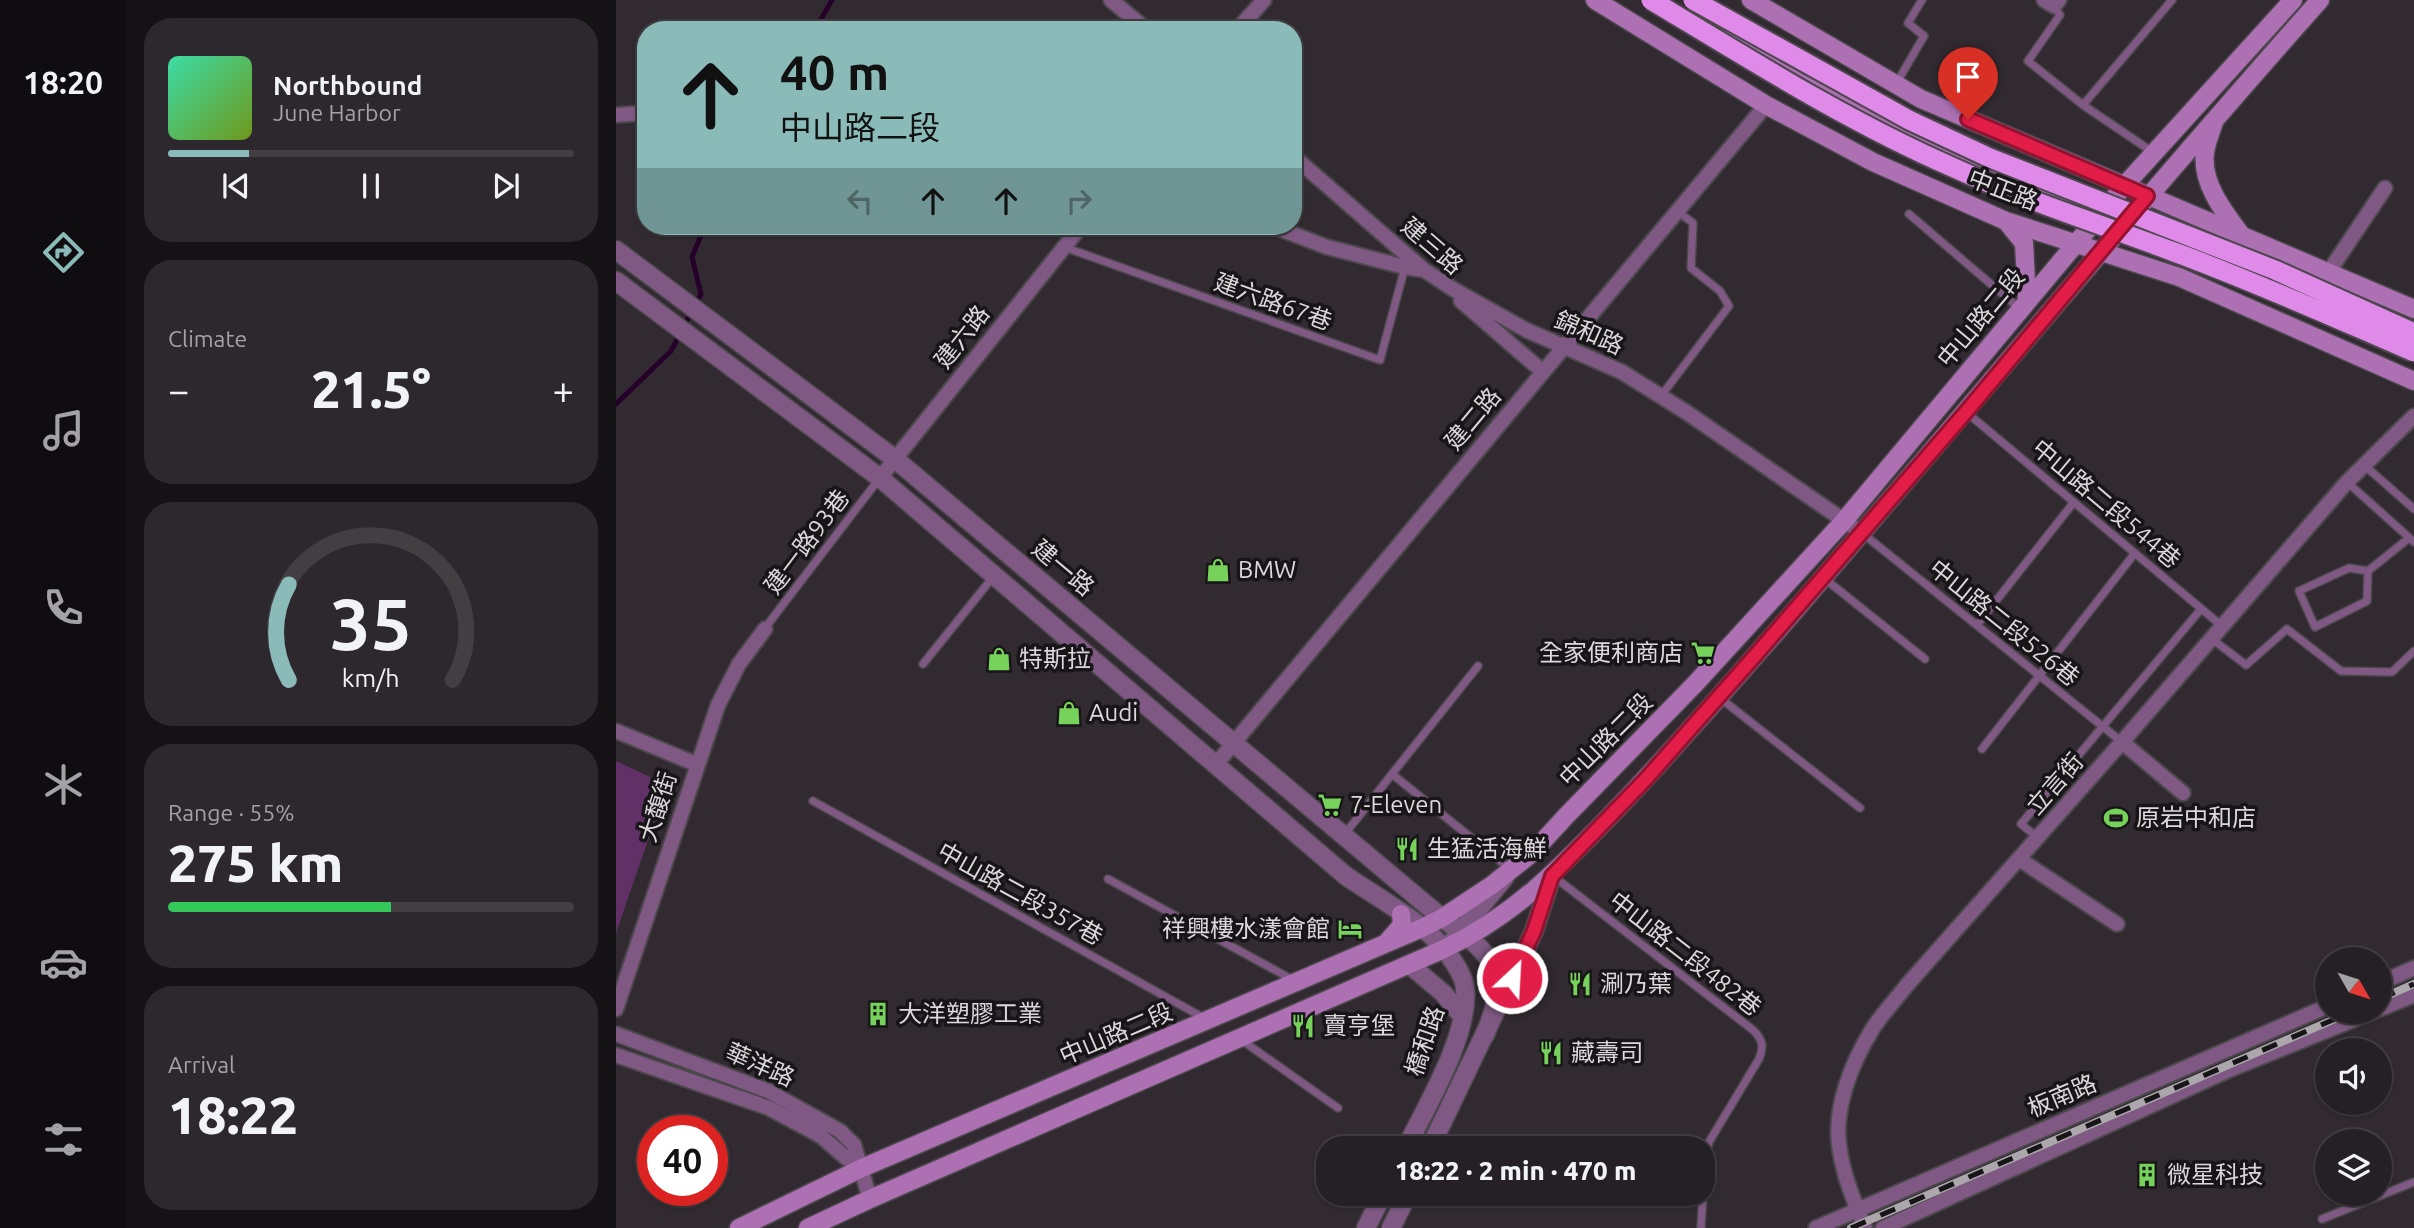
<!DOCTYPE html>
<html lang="en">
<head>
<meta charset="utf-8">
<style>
  body { margin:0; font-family:Ubuntu,"Noto Sans TC",sans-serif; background:#2d282d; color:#f1f3f6; height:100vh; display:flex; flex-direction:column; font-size:26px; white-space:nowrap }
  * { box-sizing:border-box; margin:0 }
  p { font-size:23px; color:#a3a3a7 }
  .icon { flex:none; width:38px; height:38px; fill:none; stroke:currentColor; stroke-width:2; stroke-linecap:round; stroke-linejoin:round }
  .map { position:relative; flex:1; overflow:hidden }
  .panel { display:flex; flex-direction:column; gap:18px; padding:18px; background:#141214; width:490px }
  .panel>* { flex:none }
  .top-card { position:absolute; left:21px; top:21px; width:665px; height:214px; border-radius:28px; box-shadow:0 2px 5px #0004,0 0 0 2px #423e42; background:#8bbbb9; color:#111; overflow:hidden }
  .needle { width:46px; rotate:129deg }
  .controls { position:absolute; left:1699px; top:947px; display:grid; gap:14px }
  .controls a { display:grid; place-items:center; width:77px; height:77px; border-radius:50%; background:#252025; box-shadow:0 2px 5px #0004,0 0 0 2px #423e42; font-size:35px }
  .speed { position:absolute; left:21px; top:1115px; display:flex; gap:14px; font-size:35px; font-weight:700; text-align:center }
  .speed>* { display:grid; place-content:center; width:91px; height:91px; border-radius:50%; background:#252025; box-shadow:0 2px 5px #0004,0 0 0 2px #423e42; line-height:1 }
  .speed .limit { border:10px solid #d22; background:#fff; color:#111 }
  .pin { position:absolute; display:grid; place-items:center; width:60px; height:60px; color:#fff; margin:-72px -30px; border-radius:50% 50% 50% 0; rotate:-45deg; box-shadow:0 0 7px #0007 }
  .pin .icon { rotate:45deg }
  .me { position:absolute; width:77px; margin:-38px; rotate:25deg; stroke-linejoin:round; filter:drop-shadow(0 0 5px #0008) }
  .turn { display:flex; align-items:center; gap:24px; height:147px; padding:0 28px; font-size:32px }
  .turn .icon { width:91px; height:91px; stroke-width:2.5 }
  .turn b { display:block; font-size:49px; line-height:60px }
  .lanes { display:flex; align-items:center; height:66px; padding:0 28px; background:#0003; justify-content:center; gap:35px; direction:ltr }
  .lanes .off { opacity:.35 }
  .big { font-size:52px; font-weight:800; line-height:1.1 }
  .panel .widget { flex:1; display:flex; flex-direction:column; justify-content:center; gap:10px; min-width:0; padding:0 24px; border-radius:28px; background:#2d282d }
  .panel .dial { align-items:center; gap:0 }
  .dial svg { height:182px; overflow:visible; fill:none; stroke:#423e42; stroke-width:7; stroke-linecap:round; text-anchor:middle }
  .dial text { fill:#f1f3f6; stroke:none }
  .song { display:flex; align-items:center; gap:21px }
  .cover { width:84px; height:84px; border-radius:10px; background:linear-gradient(135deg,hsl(160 70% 55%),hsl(80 70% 35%)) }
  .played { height:7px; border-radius:4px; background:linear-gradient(90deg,#8bbbb9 20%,#423e42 20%) }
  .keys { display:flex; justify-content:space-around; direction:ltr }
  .heat { display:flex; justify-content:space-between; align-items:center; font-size:38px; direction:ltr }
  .charge { height:10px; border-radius:5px; background:linear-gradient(90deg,#34c759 55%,#423e42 0) }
  .trip { position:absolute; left:700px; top:1136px; width:399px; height:70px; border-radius:28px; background:#252025; box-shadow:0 2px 5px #0004,0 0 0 2px #423e42; font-weight:800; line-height:70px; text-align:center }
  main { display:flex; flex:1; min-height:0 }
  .menu { display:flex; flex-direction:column; width:126px; justify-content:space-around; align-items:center; background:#0f0d0f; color:#a3a3a7 }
  .menu .icon { width:49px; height:49px }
  .menu .on { color:#8bbbb9 }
  .menu b { font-size:32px; color:#f1f3f6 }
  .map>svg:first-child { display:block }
</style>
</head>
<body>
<main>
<nav class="menu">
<b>18:20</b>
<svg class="icon on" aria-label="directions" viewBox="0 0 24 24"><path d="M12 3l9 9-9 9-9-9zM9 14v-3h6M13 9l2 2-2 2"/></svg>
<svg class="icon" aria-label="music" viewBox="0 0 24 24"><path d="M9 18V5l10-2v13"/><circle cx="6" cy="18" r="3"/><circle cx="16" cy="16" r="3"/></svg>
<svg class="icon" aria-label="phone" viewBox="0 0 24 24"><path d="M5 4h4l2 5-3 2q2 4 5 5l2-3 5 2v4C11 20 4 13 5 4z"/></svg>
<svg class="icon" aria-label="climate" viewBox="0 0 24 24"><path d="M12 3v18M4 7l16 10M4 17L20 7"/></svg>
<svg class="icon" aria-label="car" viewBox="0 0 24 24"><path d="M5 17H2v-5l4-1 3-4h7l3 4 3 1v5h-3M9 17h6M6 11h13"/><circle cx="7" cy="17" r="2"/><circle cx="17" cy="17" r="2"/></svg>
<svg class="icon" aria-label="filters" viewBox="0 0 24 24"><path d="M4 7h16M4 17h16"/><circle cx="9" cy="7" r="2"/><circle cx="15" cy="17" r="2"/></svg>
</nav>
<section class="panel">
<div class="widget">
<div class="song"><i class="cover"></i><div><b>Northbound</b><p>June Harbor</p></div></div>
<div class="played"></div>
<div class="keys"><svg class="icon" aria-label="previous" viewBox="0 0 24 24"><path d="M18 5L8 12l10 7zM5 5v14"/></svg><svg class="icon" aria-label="pause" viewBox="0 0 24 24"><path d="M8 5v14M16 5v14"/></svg><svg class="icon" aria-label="next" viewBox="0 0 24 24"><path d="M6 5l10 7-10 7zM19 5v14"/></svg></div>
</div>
<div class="widget"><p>Climate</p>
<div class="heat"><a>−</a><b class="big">21.5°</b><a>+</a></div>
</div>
<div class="widget dial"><svg viewBox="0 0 100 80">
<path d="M14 69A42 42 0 1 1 86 69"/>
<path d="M14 69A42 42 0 0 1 14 27" stroke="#8bbbb9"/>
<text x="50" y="56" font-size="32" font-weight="700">35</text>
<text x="50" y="72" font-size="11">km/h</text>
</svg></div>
<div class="widget"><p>Range · 55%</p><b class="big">275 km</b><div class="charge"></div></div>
<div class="widget"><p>Arrival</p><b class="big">18:22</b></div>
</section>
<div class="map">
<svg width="1798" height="1228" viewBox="0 0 1798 1228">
  <rect width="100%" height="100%" fill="#312b31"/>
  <path fill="#613067" d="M0,761l51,24 -51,148z"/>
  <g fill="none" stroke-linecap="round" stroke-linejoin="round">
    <path stroke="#26002b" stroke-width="5" d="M199,30l17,-30
      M0,404l55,-53 30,-57 -9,-37 13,-31"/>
    <g stroke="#4c474c" stroke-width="10">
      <path id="service" d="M1438,6l6,9 -32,46 55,44 71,48
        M1280,84l28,-48 -16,-13 14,-23
        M1467,105l89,-105
        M1293,214l111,95
        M448,247l316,113 25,-93
        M1045,396l68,-90 -9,-15 -29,-23 2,-45 -16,-12
        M1350,412l256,214
        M1748,465l50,44
        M1731,482l67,60
        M1246,533l260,209
        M1752,571l-1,30 -52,26 -16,-36 50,-23 19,3 41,-33
        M1209,579l100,80
        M1361,625l97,-123
        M149,628l114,-149
        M1596,639l34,26 41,-36 54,42 51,1 22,-21
        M307,664l70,-87
        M1104,698l140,110
        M1366,749l153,-196
        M776,774l86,-108
        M197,801l391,217
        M728,835l48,-61 118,95
        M1422,838l-17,-14 180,-215
        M937,876l200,154c10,10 11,16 6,29l-50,83 -5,23 -1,25
        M492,879l187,102
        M624,1039l98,69
        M1706,1219l92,-37
        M1085,1228l2,-34"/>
    </g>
    <g stroke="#4c474c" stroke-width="18">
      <path id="minor" d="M495,0l36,30
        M1428,0l10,6 5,-6
        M621,30l27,-30
        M0,115l30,-2
        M677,156l131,114
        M656,226l55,21 78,20 19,3 29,19 73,41 96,42 64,40 176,121
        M1712,273l57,-85
        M845,301l81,70
        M264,478l201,-252
        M0,731l80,33
        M1506,742l61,51
        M601,763l549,-658
        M1403,859l98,65
        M1764,983l34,-15
        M0,1009l102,-304 21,-41 26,-35
        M1764,1009l34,-14
        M0,1034l152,57 72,40 14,14 16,54
        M0,1055l153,53 52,28 24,21 17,11
        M1200,1228l512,-222
        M1249,1228c-10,-25 -21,-50 -25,-77 -8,-41 12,-89 33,-123 10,-15 23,-29 34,-43l215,-243 225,-260 67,-66
        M1267,1228l346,-158 144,-58"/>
    </g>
    <g stroke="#4c474c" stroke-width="21">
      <path id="tertiary" d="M0,250l279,209 547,459c22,16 57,38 56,70 0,15 -8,32 -13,47
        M0,281l264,197 466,398c29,20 78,47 99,74 7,9 19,26 20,38 5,46 -39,119 -59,160
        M838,939l51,-62
        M794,965l33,28 19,23
        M814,1148l104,-217 18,-55
        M750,1228l17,-34
        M775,1228l17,-34"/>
    </g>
    <g stroke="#4c474c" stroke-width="21">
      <path id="secondary" d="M979,0l171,105 107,57 133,59 173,56 235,104
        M1135,0l170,99 493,210
        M1079,16l206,114 83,39 126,49
        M1598,122c-3,10 -8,21 -9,31 -4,31 20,60 37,83
        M1390,221l18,22 3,58
        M772,941l14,-16 -1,-11
        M123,1228l123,-60 560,-240 20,-10 50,-33 40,-32 35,-38 128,-131 148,-162 281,-336 169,-186
        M192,1228l62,-29 574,-250c69,-33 114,-79 167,-134 60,-62 117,-128 174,-193 179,-207 353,-418 535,-622"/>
    </g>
    <use href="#service" stroke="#7f5983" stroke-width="7"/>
    <use href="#minor" stroke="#7f5983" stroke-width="14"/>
    <use href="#tertiary" stroke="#7f5983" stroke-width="18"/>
    <use href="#secondary" stroke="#ac70b3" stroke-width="18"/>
    <g stroke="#aba7ab" stroke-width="8">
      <path id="rail" d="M1764,999l34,-15
        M1235,1228l500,-216"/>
    </g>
    <use href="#rail" stroke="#171517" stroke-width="5" stroke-dasharray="16" stroke-linecap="butt"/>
    <g stroke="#4c474c" stroke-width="23" stroke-linecap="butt">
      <path id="trunk-bridge" d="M1035,0c98,59 196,121 301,167 72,33 148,57 222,85 82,30 161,66 240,100
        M1077,0l216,120 81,38 285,112 139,63"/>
    </g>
    <use href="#trunk-bridge" stroke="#df8ae8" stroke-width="19"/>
  </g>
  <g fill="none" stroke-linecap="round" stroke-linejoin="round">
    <g stroke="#92132f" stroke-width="18">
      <path id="route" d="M896,978l22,-47 18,-55 93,-96 108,-122 213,-246 181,-216 -179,-77"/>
    </g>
    <use href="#route" stroke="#e11d48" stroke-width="12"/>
  </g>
  <defs>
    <g id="shop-bare" transform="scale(1.89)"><path d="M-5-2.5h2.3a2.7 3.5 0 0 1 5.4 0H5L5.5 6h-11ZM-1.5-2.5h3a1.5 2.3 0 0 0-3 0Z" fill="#76d25a" stroke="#171517" stroke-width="2.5" paint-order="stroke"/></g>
    <g id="supermarket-bare" transform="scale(1.89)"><path d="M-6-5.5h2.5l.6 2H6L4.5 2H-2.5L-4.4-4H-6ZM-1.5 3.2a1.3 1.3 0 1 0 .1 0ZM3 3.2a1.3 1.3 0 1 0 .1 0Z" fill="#76d25a" stroke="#171517" stroke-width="2.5" paint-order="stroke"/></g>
    <g id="stadium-bare" transform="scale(1.89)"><path d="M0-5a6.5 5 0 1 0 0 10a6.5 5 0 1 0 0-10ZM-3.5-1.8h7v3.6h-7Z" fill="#76d25a" stroke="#171517" stroke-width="2.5" paint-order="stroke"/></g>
    <g id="restaurant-bare" transform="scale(1.89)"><path d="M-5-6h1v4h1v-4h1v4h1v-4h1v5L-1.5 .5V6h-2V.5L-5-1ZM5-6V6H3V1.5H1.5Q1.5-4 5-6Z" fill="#76d25a" stroke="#171517" stroke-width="2.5" paint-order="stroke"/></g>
    <g id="hotel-bare" transform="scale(1.89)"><path d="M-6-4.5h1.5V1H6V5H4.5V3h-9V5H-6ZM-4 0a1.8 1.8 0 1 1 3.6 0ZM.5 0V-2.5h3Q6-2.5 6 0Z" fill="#76d25a" stroke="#171517" stroke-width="2.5" paint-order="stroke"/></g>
    <g id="building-bare" transform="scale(1.89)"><path d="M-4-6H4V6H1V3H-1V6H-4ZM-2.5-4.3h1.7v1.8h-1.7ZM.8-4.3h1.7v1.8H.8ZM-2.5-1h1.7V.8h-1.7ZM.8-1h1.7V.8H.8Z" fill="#76d25a" stroke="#171517" stroke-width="2.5" paint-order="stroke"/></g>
  </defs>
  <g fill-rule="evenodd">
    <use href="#shop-bare" x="602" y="570"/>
    <use href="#supermarket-bare" x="1087" y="653"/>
    <use href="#shop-bare" x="383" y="659"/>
    <use href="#shop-bare" x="453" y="713"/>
    <use href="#supermarket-bare" x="714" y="805"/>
    <use href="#stadium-bare" x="1500" y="818"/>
    <use href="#restaurant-bare" x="791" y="849"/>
    <use href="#hotel-bare" x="734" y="929"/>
    <use href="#restaurant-bare" x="964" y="984"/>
    <use href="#building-bare" x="262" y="1014"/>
    <use href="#restaurant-bare" x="687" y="1026"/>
    <use href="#restaurant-bare" x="935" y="1053"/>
    <use href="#building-bare" x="1531" y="1175"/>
  </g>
  <g text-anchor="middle" stroke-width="7" stroke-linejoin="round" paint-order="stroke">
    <g font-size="24" fill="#dbd7db" stroke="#171517">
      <text transform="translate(1387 190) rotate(21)" y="8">中正路</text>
      <text transform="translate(816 246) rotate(41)" y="8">建三路</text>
      <text transform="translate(657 302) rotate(20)" y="8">建六路67巷</text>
      <text transform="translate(1365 318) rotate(-50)" y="8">中山路二段</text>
      <text transform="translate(973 333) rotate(24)" y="8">錦和路</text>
      <text transform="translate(346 337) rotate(-52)" y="8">建六路</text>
      <text transform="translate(857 419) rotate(-50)" y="8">建二路</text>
      <text transform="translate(1490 504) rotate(40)" y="8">中山路二段544巷</text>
      <text transform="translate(191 542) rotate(-53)" y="8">建一路93巷</text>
      <text transform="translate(447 568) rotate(40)" y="8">建一路</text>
      <text transform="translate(1388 623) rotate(39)" y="8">中山路二段526巷</text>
      <text transform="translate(990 740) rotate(-45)" y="8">中山路二段</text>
      <text transform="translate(1439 784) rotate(-49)" y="8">立言街</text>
      <text transform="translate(42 807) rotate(-72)" y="8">大馥街</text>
      <text transform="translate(404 894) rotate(29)" y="8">中山路二段357巷</text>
      <text transform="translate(1069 954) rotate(38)" y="8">中山路二段482巷</text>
      <text transform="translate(500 1034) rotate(-23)" y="8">中山路二段</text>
      <text transform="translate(809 1041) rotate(-71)" y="8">橋和路</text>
      <text transform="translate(144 1065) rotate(24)" y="8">華洋路</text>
      <text transform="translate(1446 1096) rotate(-23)" y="8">板南路</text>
    </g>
    <g font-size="24" fill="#dbd7db" stroke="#171517" text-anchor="start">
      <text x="622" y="578">BMW</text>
      <text x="1067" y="661" text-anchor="end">全家便利商店</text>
      <text x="403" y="667">特斯拉</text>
      <text x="473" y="721">Audi</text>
      <text x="734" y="813">7-Eleven</text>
      <text x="1520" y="826">原岩中和店</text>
      <text x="811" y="857">生猛活海鮮</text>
      <text x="714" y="937" text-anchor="end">祥興樓水漾會館</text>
      <text x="984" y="992">涮乃葉</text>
      <text x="282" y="1022">大洋塑膠工業</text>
      <text x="707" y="1034">賣亨堡</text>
      <text x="955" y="1061">藏壽司</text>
      <text x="1551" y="1183">微星科技</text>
    </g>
  </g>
</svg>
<div class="controls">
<a><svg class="needle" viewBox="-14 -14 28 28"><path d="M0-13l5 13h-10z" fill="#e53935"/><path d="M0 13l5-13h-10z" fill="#a3a3a7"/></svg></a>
<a><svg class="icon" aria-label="sound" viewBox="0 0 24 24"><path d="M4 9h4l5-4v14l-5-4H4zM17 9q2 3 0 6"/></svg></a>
<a><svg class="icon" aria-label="layers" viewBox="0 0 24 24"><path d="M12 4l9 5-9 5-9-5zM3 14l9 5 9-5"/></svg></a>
</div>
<div class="speed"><div class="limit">40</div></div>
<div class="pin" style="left:1352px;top:119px;background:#d93025"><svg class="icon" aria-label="arrive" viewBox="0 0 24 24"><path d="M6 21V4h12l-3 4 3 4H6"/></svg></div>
<svg class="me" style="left:896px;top:978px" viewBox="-20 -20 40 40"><circle r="17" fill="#e11d48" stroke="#fff" stroke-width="3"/><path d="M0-11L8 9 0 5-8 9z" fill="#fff"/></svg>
<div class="trip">18:22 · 2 min · 470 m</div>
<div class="top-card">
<div class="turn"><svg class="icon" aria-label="ahead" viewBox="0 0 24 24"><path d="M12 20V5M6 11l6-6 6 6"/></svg><div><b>40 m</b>中山路二段</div></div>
<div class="lanes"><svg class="icon off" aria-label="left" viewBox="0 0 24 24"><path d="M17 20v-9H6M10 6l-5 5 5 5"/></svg><svg class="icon" aria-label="ahead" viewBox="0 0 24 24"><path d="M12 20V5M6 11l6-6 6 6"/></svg><svg class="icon" aria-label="ahead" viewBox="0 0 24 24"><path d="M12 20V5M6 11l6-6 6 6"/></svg><svg class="icon off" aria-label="right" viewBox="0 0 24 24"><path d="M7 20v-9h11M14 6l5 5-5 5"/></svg></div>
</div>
</div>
</main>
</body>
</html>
